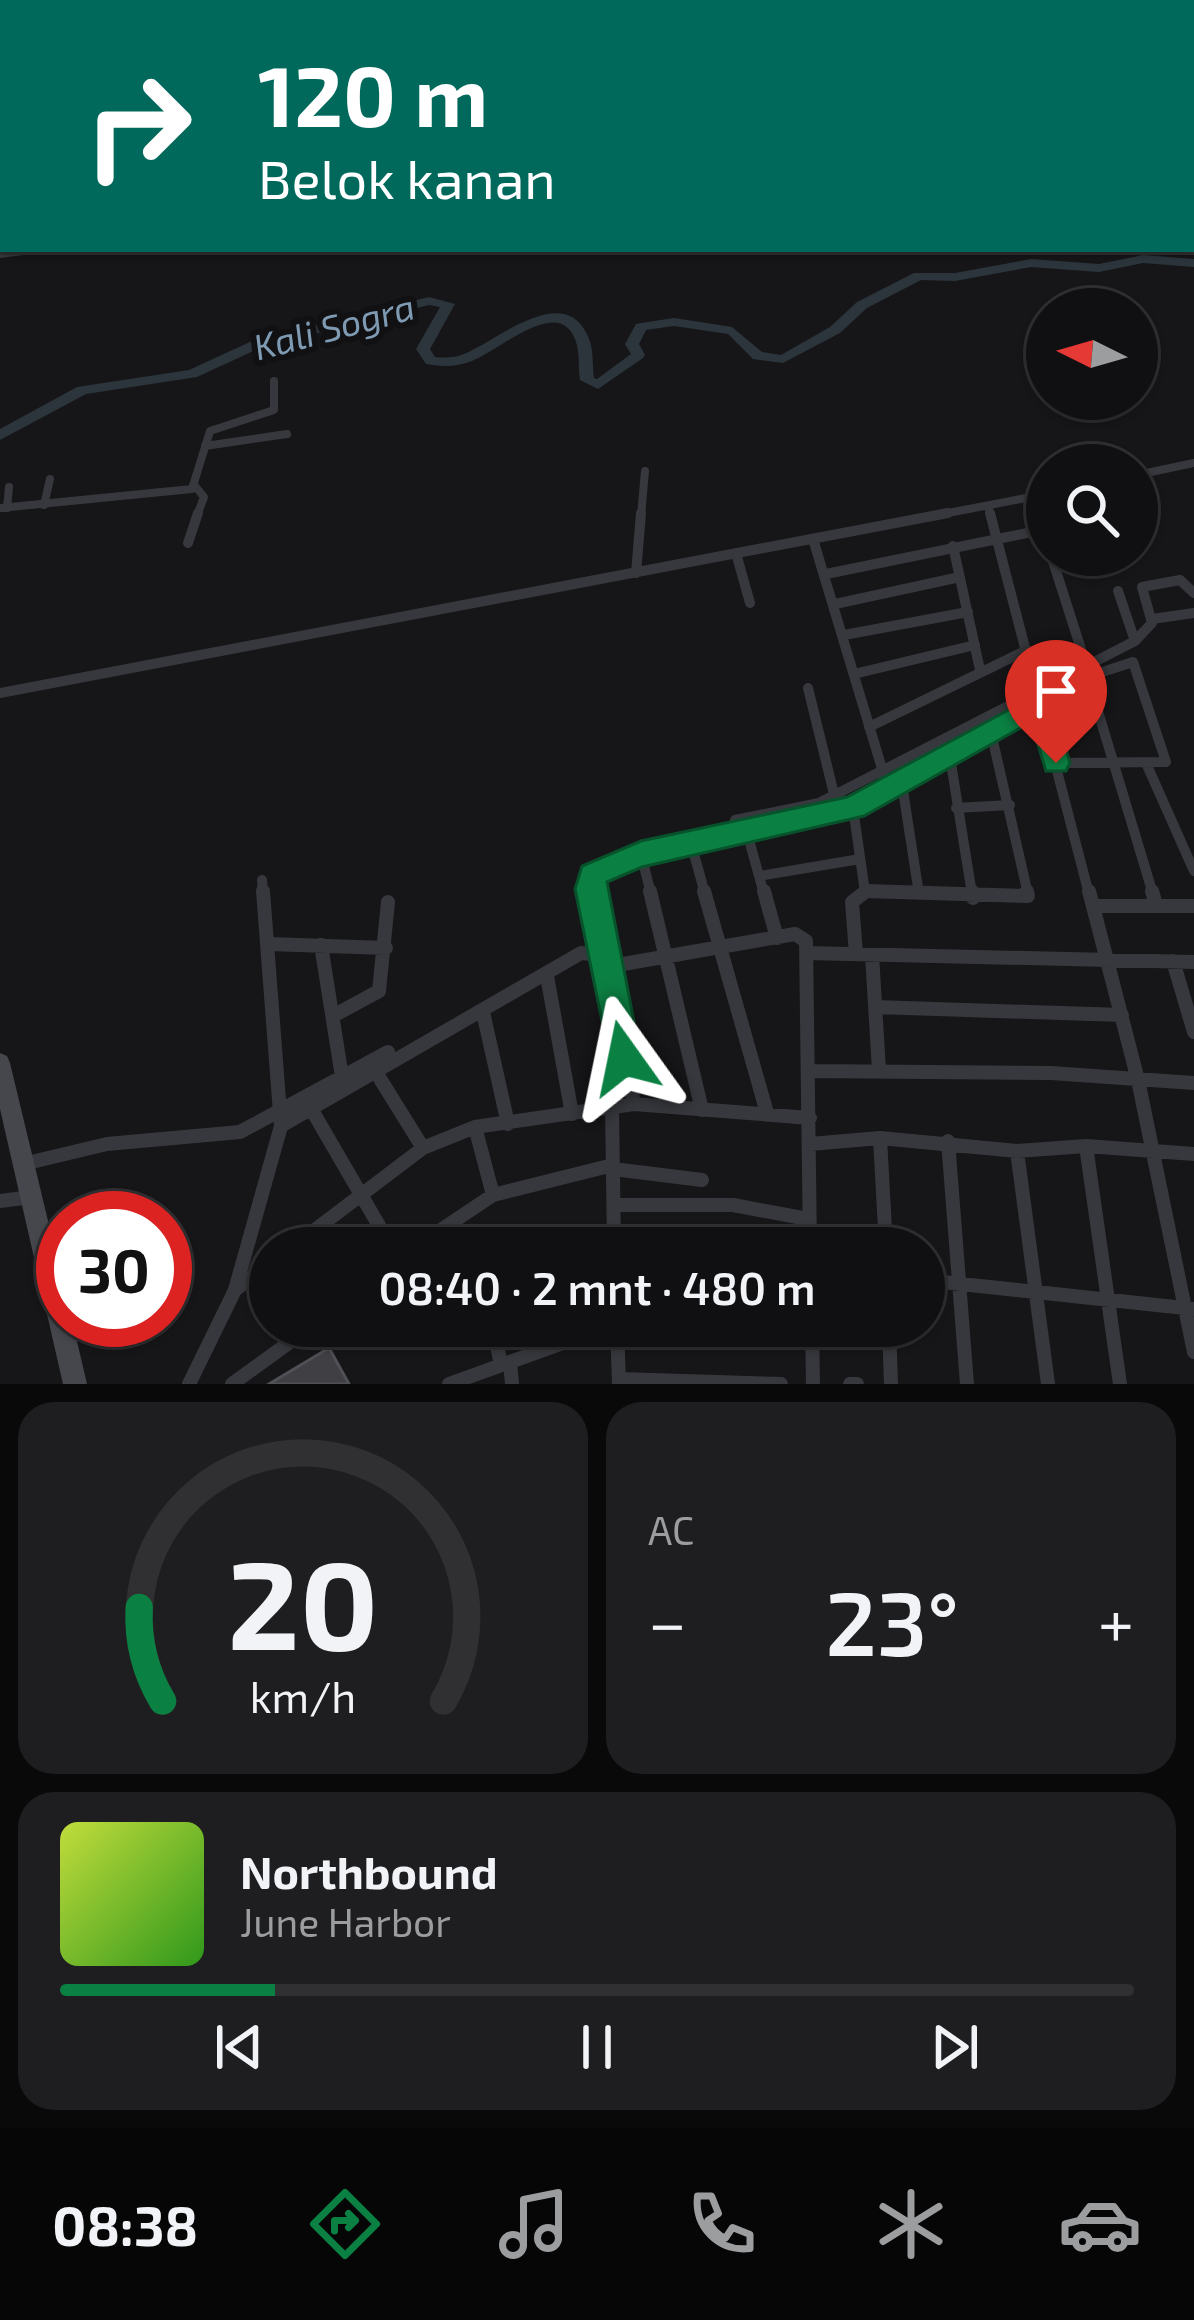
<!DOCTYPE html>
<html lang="id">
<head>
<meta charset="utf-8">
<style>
  body { margin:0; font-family:"Exo 2",sans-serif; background:#1e1e20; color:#f1f3f6; height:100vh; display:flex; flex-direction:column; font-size:45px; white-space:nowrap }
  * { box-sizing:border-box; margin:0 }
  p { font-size:39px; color:#9c9d9f }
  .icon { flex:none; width:66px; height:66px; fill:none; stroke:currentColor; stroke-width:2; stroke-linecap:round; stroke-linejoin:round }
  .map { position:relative; height:1384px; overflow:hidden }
  .details { display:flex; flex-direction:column; gap:18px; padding:18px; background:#09090a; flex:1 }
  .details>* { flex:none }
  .banner { position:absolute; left:0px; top:0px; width:1194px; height:252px; box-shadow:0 3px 9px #0004,0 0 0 3px #303032; background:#00695c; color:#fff; overflow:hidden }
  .needle { width:78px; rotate:275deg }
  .buttons { position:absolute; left:1026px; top:288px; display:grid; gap:24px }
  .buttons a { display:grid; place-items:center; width:132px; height:132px; border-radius:50%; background:#101012; box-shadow:0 3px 9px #0004,0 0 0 3px #303032; font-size:60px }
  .speed { position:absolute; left:36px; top:1191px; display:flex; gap:24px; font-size:60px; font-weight:700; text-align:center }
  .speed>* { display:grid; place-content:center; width:156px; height:156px; border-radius:50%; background:#101012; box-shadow:0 3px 9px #0004,0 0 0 3px #303032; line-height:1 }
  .speed .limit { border:18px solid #d22; background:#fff; color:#111 }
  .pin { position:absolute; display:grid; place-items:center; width:102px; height:102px; color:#fff; margin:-123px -51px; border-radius:50% 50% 50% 0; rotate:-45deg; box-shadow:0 0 12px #0007 }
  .pin .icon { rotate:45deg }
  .me { position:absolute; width:132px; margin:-66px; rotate:348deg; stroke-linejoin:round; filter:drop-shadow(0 0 9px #0008) }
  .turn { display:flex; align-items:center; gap:42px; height:252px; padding:0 60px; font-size:54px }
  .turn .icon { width:156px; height:156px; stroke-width:2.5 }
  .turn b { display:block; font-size:84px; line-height:102px }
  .big { font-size:90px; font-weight:600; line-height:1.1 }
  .details .tile { flex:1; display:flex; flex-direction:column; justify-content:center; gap:18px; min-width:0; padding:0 42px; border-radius:36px; background:#1e1e20 }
  .details .dial { align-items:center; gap:0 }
  .dial svg { height:312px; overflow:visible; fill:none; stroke:#303032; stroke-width:7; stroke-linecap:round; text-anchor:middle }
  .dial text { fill:#f1f3f6; stroke:none }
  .song { display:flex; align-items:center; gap:36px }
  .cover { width:144px; height:144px; border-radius:18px; background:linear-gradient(135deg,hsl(70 70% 55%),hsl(110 70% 35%)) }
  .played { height:12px; border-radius:6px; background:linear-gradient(90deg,#0b8043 20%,#303032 20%) }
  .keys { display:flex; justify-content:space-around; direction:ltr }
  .heat { display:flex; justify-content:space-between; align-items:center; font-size:66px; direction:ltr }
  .details .tiles { flex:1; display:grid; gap:18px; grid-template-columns:1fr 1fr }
  .tile:last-child { grid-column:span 2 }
  .trip { position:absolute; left:249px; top:1227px; width:696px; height:120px; border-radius:60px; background:#101012; box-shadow:0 3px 9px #0004,0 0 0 3px #303032; font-weight:600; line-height:120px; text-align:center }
  .tab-bar { display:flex; height:192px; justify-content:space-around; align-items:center; background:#060607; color:#9c9d9f }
  .tab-bar .icon { width:84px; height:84px }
  .tab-bar .selected { color:#0b8043 }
  .tab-bar b { font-size:54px; color:#f1f3f6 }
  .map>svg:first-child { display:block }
</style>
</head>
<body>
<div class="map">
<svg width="1194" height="1384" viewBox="0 0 1194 1384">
  <rect width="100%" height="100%" fill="#161618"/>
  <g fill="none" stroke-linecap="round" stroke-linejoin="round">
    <path fill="#2c353c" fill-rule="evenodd" d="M1143,255l51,4v8l-51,-4 -44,9 -68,-5 -76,14 -34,-1 -54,28 -27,25 -57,30 -30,-4 -25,-25 -54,-8 -28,4 -7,14 6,11 -2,3 -45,31 -18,-9c-2,-12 0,-26 -4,-38 -15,-49 -77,9 -104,19 -16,6 -29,6 -46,3l-10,-15 24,-42 -11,-2 -167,42 -65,30 -111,17 -86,46v-11l77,-42 112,-17 63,-29 177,-44 26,7 -25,45 5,8c11,1 19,1 29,-3 33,-13 102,-75 125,-15 5,12 3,26 5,39l3,1 34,-25 -6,-10 11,-20 5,-1 33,-5 58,9 30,25 19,3 49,-28 27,-25 57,-29h41l76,-14 68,5z"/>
  </g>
  <path fill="#3f3f44" stroke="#4f5156" stroke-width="3" d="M329,1348l20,36h-80z"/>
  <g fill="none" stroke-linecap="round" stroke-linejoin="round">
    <path stroke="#37383d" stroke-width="6" d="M1191,38l3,4"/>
    <path stroke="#37383d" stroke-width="8" d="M0,254l38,-5
      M205,446l82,-12
      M1137,475l57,-12
      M195,486l9,11 -7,19
      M44,505l6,-26
      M988,506l3,10
      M0,508l192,-19 18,-58 64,-21v-29
      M7,508l2,-21
      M641,516l4,-45
      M932,516l115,-22"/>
    <path stroke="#37383d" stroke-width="10" d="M990,513l99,381
      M813,539l70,233 11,14
      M188,543l10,-30
      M953,546l27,124
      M736,553l14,50
      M1051,555l35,110
      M636,573l5,-60
      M826,574l206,-42 15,10
      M1118,591l17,50
      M835,604l125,-27
      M1152,619l42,-6
      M844,635l124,-23
      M854,674l121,-29
      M1088,678l65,216
      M808,688l26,106
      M0,693l948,-180
      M869,727l158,-77
      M990,728l38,166
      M950,757l22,137
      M1146,763l48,108
      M902,784l17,110
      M853,808l12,84 78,2
      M956,808l54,-3
      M735,820l84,-17 316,-162 17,-18 -10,-36 38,-7 14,13
      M746,829l18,65
      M691,843l14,51
      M641,854l10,40
      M759,876l101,-17
      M262,880l1,14
      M592,894v-18l59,-27 143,-25 64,-19 232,-129 43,-14 33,100 -110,1"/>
    <path stroke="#37383d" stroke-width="14" d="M591,891l43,213
      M650,891l52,219
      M704,891l63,222
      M764,891l13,47
      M865,891l163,5 -1,-5
      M972,891l1,7
      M1089,891l49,189 56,272
      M1152,891l4,14
      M1094,906h100
      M269,944l117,4
      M321,945l21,132
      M807,953l387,9
      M856,954l-4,-52 13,-10
      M872,955l7,115
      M1173,961l21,71
      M606,967l189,-33 11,7 4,307
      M547,976l25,138
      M875,1007l247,8
      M483,1012l25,112
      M333,1016l46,-25 9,-89
      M374,1069l49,79
      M808,1071l243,2 143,10
      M612,1105l2,143
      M313,1112l79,136
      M281,1126l300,-173 22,2
      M475,1127l18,68
      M880,1138l6,110
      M948,1141l19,243
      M810,1144l70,-6 137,13 69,-5 108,8
      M1086,1146l34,238
      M1017,1151l31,233
      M23,1164l84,-20 133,-12 148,-80
      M613,1169l89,11
      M0,1201l31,-4
      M614,1205h119l75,14
      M291,1248l132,-100 52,-21 159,-23 176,14
      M414,1248l79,-53 120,-30
      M924,1280l270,29
      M235,1290l35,-26
      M493,1326l8,39
      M617,1326l2,57
      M812,1326l1,58
      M889,1326l2,58
      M510,1362l2,22
      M619,1379l162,5
      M189,1384l46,-94 46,-164 -18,-235
      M232,1384l80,-58
      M449,1384l161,-58
      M850,1384h7"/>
    <path fill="#45474d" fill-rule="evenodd" d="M1191,48h3v6h-3z
      M0,52h3v6h-3z
      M0,1053l7,3 3,7 53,220v37h9l15,64h-24l-63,-275z"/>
  </g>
  <path fill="#0b8043" stroke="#07532c" stroke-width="3" d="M1040,693l13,11 17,59 -4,8h-20l-15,-49 -167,94 -222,51 -35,15 34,176 -5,12 -12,5 -12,-5 -37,-181 7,-23 59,-25 206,-44z"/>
  <g text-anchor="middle" stroke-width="12" stroke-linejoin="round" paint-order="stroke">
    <g font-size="36" font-style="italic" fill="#7f9bb3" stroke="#111113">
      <text transform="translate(334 327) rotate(-15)" y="13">Kali Sogra</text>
    </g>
  </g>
</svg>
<div class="buttons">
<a><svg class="needle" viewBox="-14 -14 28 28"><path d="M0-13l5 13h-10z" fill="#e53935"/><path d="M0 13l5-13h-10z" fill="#9c9d9f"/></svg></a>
<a><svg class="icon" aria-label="search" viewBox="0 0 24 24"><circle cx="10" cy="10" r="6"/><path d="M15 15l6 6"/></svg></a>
</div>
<div class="speed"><div class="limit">30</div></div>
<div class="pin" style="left:1056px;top:763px;background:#d93025"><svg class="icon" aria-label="arrive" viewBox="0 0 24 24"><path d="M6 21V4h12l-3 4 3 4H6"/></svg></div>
<svg class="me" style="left:624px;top:1058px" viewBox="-20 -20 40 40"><path d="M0-17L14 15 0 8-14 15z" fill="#0b8043" stroke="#fff" stroke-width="4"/></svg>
<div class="trip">08:40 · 2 mnt · 480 m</div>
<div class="banner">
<div class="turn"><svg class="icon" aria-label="right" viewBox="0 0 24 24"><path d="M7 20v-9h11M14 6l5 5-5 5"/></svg><div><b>120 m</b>Belok kanan</div></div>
</div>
</div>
<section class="details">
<div class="tiles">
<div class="tile dial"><svg viewBox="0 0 100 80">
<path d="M14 69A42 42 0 1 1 86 69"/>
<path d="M14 69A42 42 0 0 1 8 45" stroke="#0b8043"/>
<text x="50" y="56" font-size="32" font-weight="700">20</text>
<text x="50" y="72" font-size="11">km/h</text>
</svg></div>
<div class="tile"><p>AC</p>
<div class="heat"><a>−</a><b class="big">23°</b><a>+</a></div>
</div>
<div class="tile">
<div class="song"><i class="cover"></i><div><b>Northbound</b><p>June Harbor</p></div></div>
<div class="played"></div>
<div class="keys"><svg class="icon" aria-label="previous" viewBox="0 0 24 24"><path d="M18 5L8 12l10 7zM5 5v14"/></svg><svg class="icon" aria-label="pause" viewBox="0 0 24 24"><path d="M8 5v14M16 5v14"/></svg><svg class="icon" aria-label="next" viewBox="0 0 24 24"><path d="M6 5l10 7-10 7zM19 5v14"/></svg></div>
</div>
</div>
</section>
<nav class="tab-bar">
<b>08:38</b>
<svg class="icon selected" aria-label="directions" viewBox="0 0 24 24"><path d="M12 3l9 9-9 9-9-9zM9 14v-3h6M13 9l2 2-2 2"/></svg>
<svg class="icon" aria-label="music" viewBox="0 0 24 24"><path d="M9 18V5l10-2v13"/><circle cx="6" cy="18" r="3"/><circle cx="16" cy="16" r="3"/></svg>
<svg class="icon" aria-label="phone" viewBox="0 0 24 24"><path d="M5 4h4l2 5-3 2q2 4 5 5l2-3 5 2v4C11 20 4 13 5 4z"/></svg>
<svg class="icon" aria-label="climate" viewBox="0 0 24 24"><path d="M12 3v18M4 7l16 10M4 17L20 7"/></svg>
<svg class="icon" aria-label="car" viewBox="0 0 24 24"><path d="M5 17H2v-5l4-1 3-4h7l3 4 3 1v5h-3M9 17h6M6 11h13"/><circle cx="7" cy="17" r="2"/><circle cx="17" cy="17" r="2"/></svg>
</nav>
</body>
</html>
